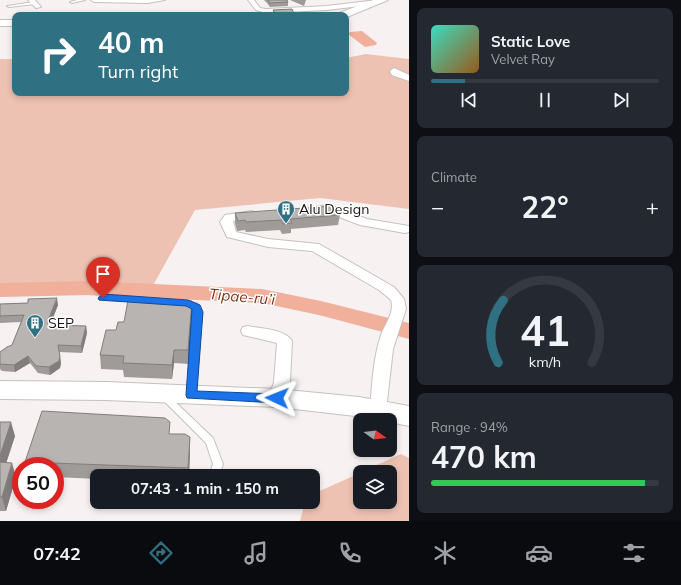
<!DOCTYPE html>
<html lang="en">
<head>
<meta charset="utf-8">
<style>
  body { margin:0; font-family:Mulish,sans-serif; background:#242831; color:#f1f3f6; height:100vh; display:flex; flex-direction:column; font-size:15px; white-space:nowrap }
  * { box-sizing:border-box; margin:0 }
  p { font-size:13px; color:#9ea1a6 }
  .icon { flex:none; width:22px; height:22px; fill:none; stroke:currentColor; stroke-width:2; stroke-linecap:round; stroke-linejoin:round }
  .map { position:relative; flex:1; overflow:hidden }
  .panel { display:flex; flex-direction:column; gap:8px; padding:8px; background:#0d0f14; width:272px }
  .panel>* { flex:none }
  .banner { position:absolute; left:12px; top:12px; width:337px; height:84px; border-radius:8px; box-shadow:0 2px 6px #0003; background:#2f7183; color:#fff; overflow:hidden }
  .needle { width:26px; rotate:105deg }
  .buttons { position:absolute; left:353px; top:413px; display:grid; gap:8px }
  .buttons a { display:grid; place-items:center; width:44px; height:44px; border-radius:8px; background:#171b24; box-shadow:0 2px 6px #0003; font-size:20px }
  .speed { position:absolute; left:12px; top:457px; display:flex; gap:8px; font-size:20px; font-weight:700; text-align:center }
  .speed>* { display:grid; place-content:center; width:52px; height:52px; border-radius:50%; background:#171b24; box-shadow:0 2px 6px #0003; line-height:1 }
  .speed .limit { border:6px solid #d22; background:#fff; color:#111 }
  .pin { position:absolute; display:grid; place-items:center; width:34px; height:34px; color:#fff; margin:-41px -17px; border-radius:50% 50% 50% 0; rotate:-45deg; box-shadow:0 0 4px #0007 }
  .pin .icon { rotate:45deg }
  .me { position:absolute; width:44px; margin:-22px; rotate:272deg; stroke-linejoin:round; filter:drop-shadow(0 0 3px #0008) }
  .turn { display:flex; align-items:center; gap:14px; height:84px; padding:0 20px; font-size:18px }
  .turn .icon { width:52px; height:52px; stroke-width:2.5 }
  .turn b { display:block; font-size:28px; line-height:34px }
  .big { font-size:30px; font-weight:700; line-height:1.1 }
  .panel .tile { flex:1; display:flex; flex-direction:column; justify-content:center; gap:6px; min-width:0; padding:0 14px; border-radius:8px; background:#242831 }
  .panel .dial { align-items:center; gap:0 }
  .dial svg { height:104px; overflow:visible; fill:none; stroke:#363941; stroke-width:7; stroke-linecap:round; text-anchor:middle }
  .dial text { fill:#f1f3f6; stroke:none }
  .song { display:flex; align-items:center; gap:12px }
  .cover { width:48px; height:48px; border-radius:6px; background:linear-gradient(135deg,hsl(170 70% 55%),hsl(30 70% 35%)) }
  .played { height:4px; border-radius:2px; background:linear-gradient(90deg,#2f7183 15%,#363941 15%) }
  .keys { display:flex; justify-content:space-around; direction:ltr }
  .heat { display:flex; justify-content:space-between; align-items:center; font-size:22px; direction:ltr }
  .charge { height:6px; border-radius:3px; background:linear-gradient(90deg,#34c759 94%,#363941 0) }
  .trip { position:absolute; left:90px; top:469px; width:230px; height:40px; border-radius:8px; background:#171b24; box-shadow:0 2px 6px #0003; font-weight:700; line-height:40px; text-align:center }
  .menu { display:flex; height:64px; justify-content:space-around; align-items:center; background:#090b0e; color:#9ea1a6 }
  .menu .icon { width:28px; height:28px }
  .menu .current { color:#2f7183 }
  .menu b { font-size:18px; color:#f1f3f6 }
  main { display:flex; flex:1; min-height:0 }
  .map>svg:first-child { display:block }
</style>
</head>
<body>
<main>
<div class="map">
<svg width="409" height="521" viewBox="0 0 409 521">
  <rect width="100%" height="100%" fill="#f7f2f1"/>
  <path fill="#edc2b3" d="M366,54l43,5v150l-89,-11 -125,12 -49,88 -146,-7v-232h15v34h331v-35z
    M401,454l8,4v63h-109l5,-19h8v-8l47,-21v29h30v-30h-29z"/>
  <path fill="#f0b09b" d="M362,31l15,12 -1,2 -11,2 -17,-13 2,-2z"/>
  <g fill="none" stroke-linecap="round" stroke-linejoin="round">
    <path fill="#f0b09b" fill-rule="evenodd" d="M90,281l172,8 59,12 88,22v16l-90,-24 -57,-12 -172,-8 -90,2v-14z"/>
    <g stroke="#c6c1c0" stroke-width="2">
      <path id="lane" d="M77,0h8l-13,3 -2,-1z
        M34,2l1,2 -26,3 -2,-1z
        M100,296l42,2 4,2 -4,2 -39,-2h-3l-1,-2z
        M180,301h3l14,2 5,9 -6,82 -1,2 -3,1 -3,-1 -1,-2 6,-82 -3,-5 -11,-2 -1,-2z
        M164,393l3,1 46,44 10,26 -4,12h-10l4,-12 -7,-21 -45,-45 -1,-2 1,-2z"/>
    </g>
    <g stroke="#c6c1c0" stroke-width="2">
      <path id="street" d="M28,0h7l6,7 -5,1z
        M91,0h74l-17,3 -54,-1z
        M248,0h6l6,8 6,1 61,-3 50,-6 3,2 -3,2 -50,6 -61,3 -10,-3z
        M394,68l15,7v6l-17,-6 -2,-4z
        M319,206h14l34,13 42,7v6l-4,1 -45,-8 -29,-11 -16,-2 -2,-2 2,-2z
        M252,211l6,4 -2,3 -23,3 3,11 32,7 51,5 75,43 10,12 2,10 -13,40 -7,61 -2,5 -6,1 -6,-1 -2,-5c2,-25 3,-51 11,-75 4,-11 14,-23 10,-35l-12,-10 -67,-39 -44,-4 -41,-10 -7,-15 5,-7z
        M248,326c13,3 37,3 44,15l-2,41 -7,20 -6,2 -6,-2 -2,-4 5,-16 3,-39 -34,-8 -2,-4 2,-4z"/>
    </g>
    <g stroke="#c6c1c0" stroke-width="2">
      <path id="secondary" d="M374,0h14l-41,17 -1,-2h-8l1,-2z
        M0,20h15v6h-15z
        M0,381l106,1 171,7 82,8 50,9v20l-19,-4v-2l-113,-13 -171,-7 -106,-1z"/>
    </g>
    <use href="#lane" fill="#fff" fill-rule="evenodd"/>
    <use href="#street" fill="#fff" fill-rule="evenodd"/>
    <use href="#secondary" fill="#fff" fill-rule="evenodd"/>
  </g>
  <path fill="#9e9b99" d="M264,0h23l1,2v4l-18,1 -3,-4z
    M290,0h16l-2,6z
    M273,10l21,4v1h-21z
    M235,213l105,2 -2,10 -47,4v4l-9,1 -2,-4 -34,2 -1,-2 -8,1 -2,-8z
    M28,303l30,2 -7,18 1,2 34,1 1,7 -5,20 -23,-1 2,11 -1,5 -10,7 -12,-2 -8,-10 -15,9 -13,-1 -2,-2v-17l12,-7 9,-23 -21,1v-19z
    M192,315l-3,49 -15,-1 -2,16 -48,-2 -1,-7 -22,-1 -1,-14 16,-25 8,-8z
    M0,422l15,14 -9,27 10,14 -10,34h-6z
    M170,434l20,3v14l-1,25h-92v3l-42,-2v-11h-29l-1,-4z"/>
  <path fill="#817e7d" d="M57,298l1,7 -10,25 -1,-7z
    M192,301v14l-3,49 -1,-14z
    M86,326l1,7 -5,20 -1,-7z
    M174,350v13l-2,16v-14z
    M28,356l2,7 -15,9 -1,-7z
    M60,356l1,7 -1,5 -10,7 -1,-8z
    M11,422l4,14 -13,40 -2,-6v-14z
    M190,437v14l-1,25h-1v-8z
    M12,463l4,14 -10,34 -4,-14z"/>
  <path fill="#b8b4b2" stroke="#817e7d" d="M268,0h19l1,2 -18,1z
    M292,9l2,5h-9l1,1h-10l-3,-5z
    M333,206l7,9 -50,4 2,4 -9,1 -2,-4 -35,2 -1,-2 -7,1 -3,-8z
    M57,298l-10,25h5l-1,2 35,1 -5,20 -23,-1 2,11 -1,5 -10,6 -13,-1 -8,-10 -14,9 -14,-1v-12l7,-5 5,-2 12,-30 -24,1v-12l28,-1v-4z
    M128,300l64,1 -4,49h-14l-2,15 -49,-2 1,-7 -24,-1 6,-25h10l2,-8h6z
    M42,411l123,7 5,4 -1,12h16l5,3 -2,31 -163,-6z
    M0,422h11l-11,34z
    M0,462l12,1 -10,34h-2z"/>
  <path fill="#1a73e8" stroke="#114b97" d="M103,294l85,6 12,5 3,7 -6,79 80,3 4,1 2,3 -2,3 -4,2 -90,-5 -1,-3 6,-86 -6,-3 -87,-6 -1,-2z"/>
  <defs>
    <g id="building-pin" transform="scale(0.9)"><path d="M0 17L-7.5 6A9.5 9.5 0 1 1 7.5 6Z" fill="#2f7183" stroke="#fff"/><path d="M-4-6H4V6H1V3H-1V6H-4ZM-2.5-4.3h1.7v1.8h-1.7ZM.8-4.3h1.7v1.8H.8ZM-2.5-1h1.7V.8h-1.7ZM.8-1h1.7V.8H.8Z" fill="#fff"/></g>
  </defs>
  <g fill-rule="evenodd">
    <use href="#building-pin" x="286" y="209"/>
    <use href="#building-pin" x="35" y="323"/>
  </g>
  <g text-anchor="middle" stroke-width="3" stroke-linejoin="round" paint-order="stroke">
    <g font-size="14" fill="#151313" stroke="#fff" text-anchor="start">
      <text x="299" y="214">Alu Design</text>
      <text x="48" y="328">SEP</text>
    </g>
    <g font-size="15" font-style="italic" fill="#7e3319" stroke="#fff">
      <text transform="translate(242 297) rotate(5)" y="5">Tipae-ru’i</text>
    </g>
  </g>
</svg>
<div class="buttons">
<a><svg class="needle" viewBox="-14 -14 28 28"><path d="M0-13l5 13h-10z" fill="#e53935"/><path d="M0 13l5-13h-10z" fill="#9ea1a6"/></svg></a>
<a><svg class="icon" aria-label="layers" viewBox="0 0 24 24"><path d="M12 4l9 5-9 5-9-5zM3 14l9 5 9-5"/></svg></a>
</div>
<div class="speed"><div class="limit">50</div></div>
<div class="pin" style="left:103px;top:298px;background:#d93025"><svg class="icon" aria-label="arrive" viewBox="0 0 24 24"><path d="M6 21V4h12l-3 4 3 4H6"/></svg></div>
<svg class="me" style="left:277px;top:398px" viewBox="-20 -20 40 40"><path d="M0-17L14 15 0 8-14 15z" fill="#1a73e8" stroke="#fff" stroke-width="4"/></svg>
<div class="trip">07:43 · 1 min · 150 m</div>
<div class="banner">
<div class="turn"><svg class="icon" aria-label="right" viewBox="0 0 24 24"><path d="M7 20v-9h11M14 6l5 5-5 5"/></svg><div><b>40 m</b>Turn right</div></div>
</div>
</div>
<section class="panel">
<div class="tile">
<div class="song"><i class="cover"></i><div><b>Static Love</b><p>Velvet Ray</p></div></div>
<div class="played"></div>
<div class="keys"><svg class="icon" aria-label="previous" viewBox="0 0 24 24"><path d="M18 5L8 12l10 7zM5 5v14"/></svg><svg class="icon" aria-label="pause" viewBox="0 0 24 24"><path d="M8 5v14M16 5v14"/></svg><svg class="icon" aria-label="next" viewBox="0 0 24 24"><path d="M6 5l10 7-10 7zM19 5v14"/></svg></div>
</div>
<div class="tile"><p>Climate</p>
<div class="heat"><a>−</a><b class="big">22°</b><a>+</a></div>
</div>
<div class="tile dial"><svg viewBox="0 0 100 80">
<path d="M14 69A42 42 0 1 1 86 69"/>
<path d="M14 69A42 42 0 0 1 18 21" stroke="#2f7183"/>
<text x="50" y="56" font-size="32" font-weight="700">41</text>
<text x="50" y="72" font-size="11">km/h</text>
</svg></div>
<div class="tile"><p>Range · 94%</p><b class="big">470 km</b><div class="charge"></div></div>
</section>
</main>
<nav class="menu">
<b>07:42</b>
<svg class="icon current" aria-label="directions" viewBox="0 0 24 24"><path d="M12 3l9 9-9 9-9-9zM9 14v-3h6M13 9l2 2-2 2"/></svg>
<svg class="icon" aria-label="music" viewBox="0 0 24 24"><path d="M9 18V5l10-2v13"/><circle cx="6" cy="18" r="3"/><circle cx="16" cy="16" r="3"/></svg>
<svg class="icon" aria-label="phone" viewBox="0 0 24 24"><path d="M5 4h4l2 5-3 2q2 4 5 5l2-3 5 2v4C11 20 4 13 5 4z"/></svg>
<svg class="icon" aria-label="climate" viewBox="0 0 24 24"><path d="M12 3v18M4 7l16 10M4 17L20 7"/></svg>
<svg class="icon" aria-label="car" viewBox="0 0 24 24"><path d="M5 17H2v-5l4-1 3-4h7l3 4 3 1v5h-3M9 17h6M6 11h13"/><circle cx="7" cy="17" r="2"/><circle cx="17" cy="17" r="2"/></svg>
<svg class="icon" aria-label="filters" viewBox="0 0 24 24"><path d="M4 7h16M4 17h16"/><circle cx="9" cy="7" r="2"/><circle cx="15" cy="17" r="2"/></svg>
</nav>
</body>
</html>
